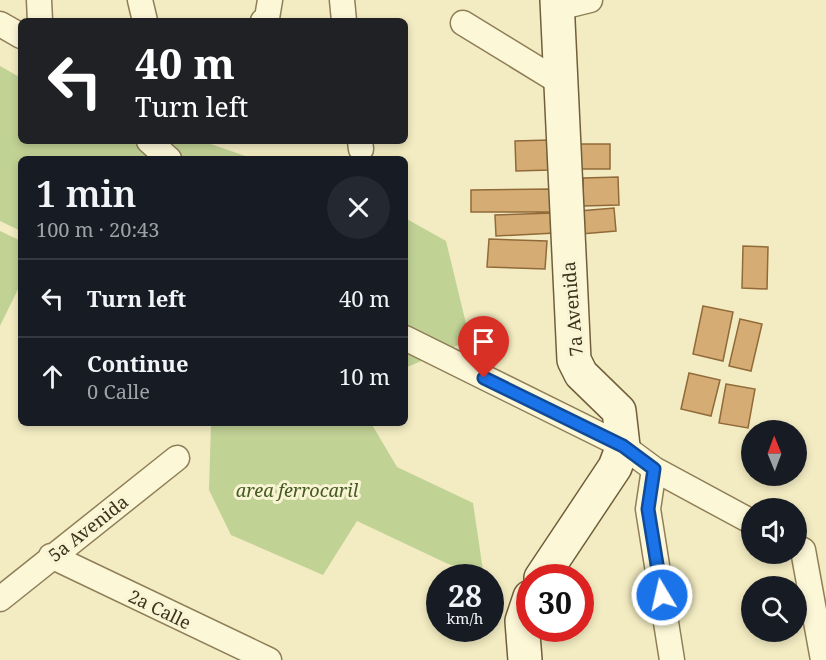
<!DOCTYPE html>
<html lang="en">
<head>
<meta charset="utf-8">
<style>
	:root { --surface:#171b24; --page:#242831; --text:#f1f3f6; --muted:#9ea1a6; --line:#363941 }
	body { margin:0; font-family:"Noto Serif",serif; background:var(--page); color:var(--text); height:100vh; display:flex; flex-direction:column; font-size:22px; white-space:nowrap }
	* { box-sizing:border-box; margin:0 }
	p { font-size:20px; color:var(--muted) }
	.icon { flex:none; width:33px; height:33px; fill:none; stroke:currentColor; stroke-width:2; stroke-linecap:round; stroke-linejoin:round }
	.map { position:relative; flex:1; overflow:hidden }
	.side { position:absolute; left:18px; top:156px; width:390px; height:270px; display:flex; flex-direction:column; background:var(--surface); border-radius:9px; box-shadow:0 3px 9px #0003 }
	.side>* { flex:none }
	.guide { position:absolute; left:18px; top:18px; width:390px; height:126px; border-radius:9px; box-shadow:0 3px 9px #0003; background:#202124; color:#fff; overflow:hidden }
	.needle { width:39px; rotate:359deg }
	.buttons { position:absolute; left:741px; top:420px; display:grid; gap:12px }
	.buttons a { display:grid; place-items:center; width:66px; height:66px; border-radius:50%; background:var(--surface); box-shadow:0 3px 9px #0003; font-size:30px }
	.speed { position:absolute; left:426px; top:564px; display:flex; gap:12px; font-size:30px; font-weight:700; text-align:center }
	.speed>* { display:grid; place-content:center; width:78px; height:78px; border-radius:50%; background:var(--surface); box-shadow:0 3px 9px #0003; line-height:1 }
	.speed small { font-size:15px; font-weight:400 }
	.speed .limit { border:9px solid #d22; background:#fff; color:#111 }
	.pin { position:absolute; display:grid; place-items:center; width:51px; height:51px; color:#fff; margin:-62px -26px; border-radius:50% 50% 50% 0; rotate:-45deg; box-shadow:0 0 6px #0007 }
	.pin .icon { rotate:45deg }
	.me { position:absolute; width:66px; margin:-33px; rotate:351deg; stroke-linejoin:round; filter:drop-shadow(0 0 4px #0008) }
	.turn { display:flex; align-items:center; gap:21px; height:126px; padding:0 18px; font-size:27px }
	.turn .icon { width:78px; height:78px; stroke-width:2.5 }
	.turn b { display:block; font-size:42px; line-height:51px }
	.round { display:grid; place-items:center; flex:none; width:63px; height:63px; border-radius:32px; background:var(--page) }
	.summary { display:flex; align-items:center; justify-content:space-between; height:102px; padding:0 18px }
	h1 { font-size:36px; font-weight:600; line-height:45px }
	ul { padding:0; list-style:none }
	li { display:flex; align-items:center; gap:18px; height:78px; padding:0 18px; border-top:2px solid var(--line) }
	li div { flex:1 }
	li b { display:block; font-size:22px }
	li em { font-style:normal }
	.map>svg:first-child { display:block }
	.green { fill:#c1d295 }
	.building { fill:#d5ac74; stroke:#916a3a; stroke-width:1.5 }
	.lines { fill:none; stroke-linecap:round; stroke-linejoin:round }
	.street-casing { stroke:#8f7e57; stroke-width:27 }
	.secondary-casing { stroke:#715e3a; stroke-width:36 }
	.street { stroke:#fcf7d7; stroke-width:24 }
	.secondary { stroke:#fcf7d7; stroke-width:33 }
	.route-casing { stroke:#114b97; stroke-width:15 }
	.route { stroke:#1a73e8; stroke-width:10 }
	.labels { text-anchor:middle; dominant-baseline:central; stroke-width:6; stroke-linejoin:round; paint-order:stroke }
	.street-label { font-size:18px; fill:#3d321d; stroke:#f9f4d3 }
	.park-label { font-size:18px; font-style:italic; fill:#445c21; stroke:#f9f4d3 }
</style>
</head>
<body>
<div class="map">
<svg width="826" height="660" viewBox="0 0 826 660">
	<rect width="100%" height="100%" fill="#f3ecc2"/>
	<path class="green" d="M 0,66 L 21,78 L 21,141 L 202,141 L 254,159 L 21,159 L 21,231 L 0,221 Z
		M 405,218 L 446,241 L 470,340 L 405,368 Z
		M 0,231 L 21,241 L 21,283 L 0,326 Z
		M 211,423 L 371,423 L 397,467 L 473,503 L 484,577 L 446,563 L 357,521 L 323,575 L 231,535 L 209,490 Z"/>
	<path class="building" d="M 549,140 L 550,170 L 516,171 L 515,141 Z
		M 575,144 L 610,144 L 610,169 L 575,169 Z
		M 618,177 L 619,205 L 583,206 L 583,178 Z
		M 553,189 L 554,212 L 471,212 L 471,190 Z
		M 614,208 L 616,231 L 581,234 L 579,211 Z
		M 554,213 L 555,233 L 496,236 L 495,215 Z
		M 489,239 L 547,241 L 545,269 L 487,267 Z
		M 743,246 L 768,247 L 767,289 L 742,288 Z
		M 703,306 L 733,312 L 723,361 L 693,354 Z
		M 740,319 L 762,324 L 751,371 L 729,366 Z
		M 689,373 L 720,380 L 711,416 L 681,409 Z
		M 726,384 L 755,389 L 748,428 L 719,423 Z"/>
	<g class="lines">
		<g class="street-casing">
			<path id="street" d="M 39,0 L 40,21
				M 140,0 L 145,21
				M 342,0 L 344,21
				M 558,8 L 590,0
				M 263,21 L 267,18 L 270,0
				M 463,23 L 561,83
				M 0,24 L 21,36
				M 149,141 L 169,159
				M 360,141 L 361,149
				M 405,338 L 623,446 L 654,469 L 752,522
				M 654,469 L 648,509 L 672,660
				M 803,550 L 823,660
				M 51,556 L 269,660
				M 0,599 L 177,458"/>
		</g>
		<g class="secondary-casing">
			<path id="secondary" d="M 541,578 L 615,467 L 623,446 L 619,411 L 581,374 L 574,360 L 557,0
				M 525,660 L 522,621 L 530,597"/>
		</g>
		<use href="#street" class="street"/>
		<use href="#secondary" class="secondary"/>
	</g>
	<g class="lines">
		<g class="route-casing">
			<path id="route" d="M 484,378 L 623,446 L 654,469 L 648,509 L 662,595"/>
		</g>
		<use href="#route" class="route"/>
	</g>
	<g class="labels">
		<g class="street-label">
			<text transform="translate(572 309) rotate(-95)">7a Avenida</text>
			<text transform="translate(88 528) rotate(-38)">5a Avenida</text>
			<text transform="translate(160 609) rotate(26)">2a Calle</text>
		</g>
		<g class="park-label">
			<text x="297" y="490">area ferrocaril</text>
		</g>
	</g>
</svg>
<div class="buttons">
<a><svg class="needle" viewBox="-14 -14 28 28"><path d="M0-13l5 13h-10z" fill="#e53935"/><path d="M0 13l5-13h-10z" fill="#9ea1a6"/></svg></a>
<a><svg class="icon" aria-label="sound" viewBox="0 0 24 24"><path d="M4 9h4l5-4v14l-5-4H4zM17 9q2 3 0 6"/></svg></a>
<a><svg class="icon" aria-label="search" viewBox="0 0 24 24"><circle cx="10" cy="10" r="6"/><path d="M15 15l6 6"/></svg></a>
</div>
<div class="speed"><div>28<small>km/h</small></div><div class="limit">30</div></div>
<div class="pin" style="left:484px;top:378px;background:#d93025"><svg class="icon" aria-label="arrive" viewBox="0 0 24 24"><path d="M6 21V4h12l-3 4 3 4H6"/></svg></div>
<svg class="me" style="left:662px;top:595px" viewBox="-20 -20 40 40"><circle r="17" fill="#1a73e8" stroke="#fff" stroke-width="3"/><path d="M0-11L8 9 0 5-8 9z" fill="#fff"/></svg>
<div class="guide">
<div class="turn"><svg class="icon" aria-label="left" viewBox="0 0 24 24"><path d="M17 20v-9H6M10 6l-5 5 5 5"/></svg><div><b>40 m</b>Turn left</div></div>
</div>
<section class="side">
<div class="summary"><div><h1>1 min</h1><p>100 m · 20:43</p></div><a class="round"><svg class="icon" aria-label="close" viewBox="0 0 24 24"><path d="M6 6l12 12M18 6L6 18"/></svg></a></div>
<ul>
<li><svg class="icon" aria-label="left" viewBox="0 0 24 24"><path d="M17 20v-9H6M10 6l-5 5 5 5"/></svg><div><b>Turn left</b></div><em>40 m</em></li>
<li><svg class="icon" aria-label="ahead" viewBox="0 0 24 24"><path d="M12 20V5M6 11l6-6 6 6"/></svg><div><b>Continue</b><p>0 Calle</p></div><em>10 m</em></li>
</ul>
</section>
</div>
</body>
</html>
